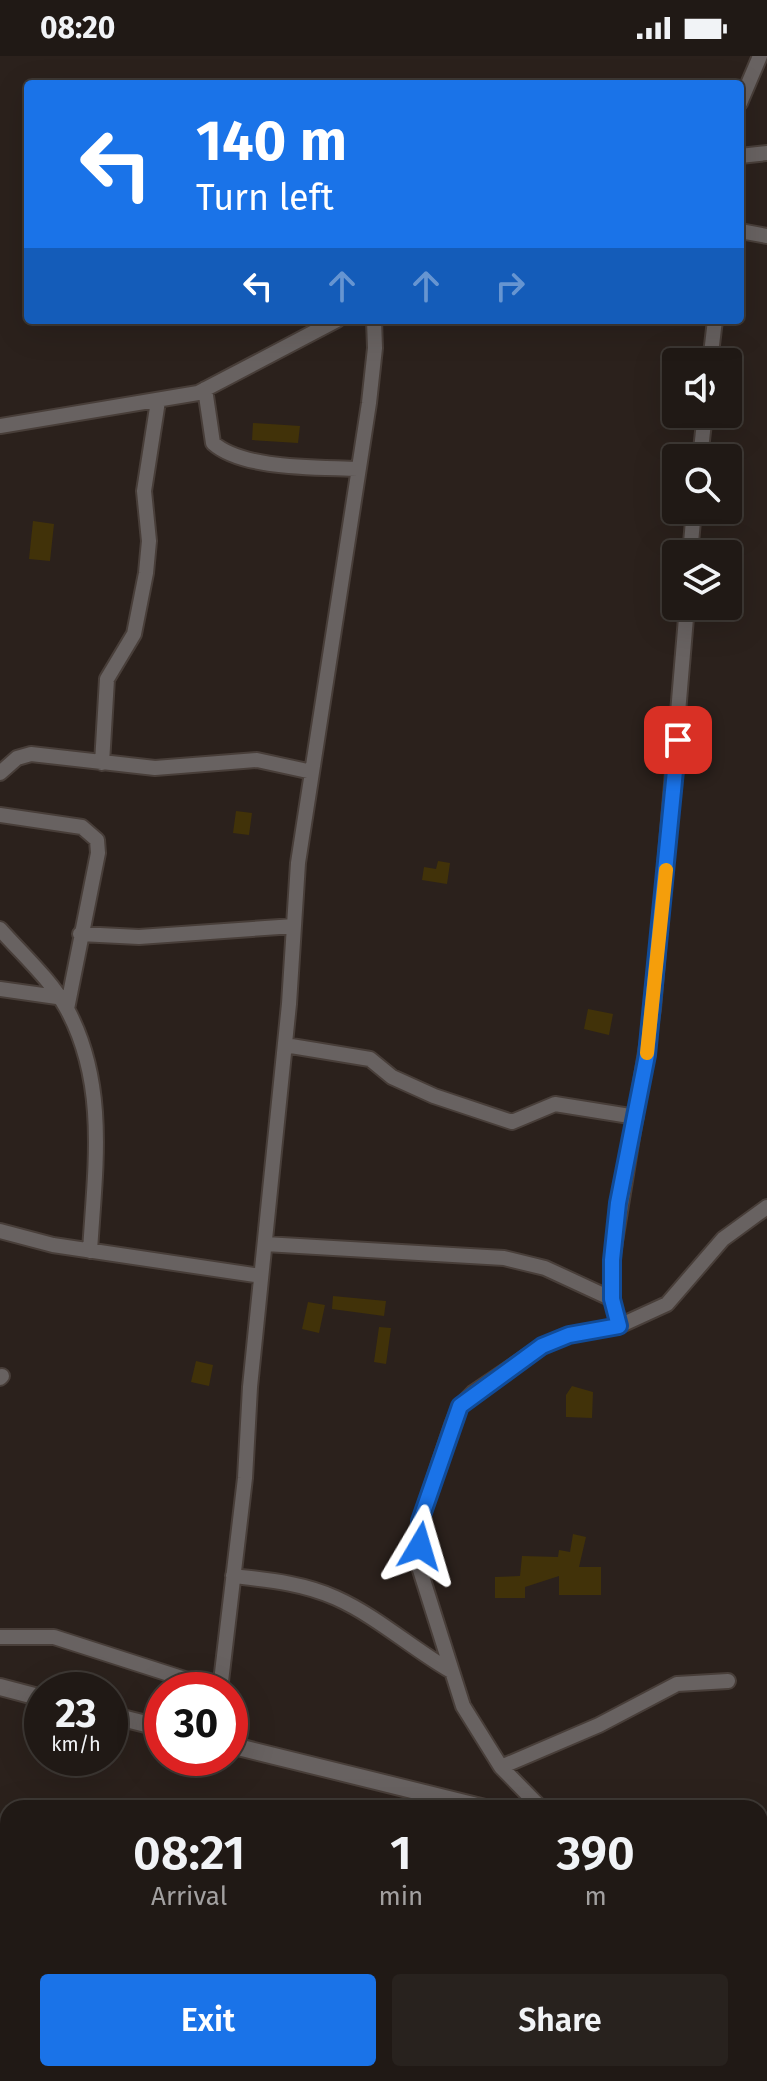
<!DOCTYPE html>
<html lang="en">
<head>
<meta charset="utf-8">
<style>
	:root { --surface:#201915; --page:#28221e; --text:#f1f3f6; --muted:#a2a0a0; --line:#3d3834; --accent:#1a73e8 }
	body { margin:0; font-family:"Fira Sans",sans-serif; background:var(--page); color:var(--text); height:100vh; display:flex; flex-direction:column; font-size:30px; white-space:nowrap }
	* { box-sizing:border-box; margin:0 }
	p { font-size:26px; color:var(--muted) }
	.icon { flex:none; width:44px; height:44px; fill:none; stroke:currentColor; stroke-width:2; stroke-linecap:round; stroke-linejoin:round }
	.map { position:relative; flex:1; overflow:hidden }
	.drawer { position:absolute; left:0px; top:1744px; width:768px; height:282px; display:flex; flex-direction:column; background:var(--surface); border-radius:24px 24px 0 0; box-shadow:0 8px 32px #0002,0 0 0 2px var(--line) }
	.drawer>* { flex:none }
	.hud { position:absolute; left:24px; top:24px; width:720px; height:244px; border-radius:8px; box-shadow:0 8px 32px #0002,0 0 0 2px var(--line); background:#1a73e8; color:#fff; overflow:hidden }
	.tools { position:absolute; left:662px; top:292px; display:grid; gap:16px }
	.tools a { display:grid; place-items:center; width:80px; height:80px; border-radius:8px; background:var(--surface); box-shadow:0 8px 32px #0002,0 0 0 2px var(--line); font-size:40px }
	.speed { position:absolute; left:24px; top:1616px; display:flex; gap:16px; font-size:40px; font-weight:700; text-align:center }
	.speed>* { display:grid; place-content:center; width:104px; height:104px; border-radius:50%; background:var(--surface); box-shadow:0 8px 32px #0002,0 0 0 2px var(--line); line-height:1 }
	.speed small { font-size:20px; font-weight:400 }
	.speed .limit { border:12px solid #d22; background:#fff; color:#111 }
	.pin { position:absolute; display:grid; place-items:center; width:68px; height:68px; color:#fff; margin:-34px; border-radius:16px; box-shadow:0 4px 12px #0006 }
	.me { position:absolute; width:88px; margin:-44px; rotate:7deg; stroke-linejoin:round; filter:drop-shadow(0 0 6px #0008) }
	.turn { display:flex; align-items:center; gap:28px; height:168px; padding:0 40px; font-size:36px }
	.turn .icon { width:104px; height:104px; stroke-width:2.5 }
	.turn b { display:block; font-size:56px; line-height:68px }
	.lanes { display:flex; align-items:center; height:76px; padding:0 40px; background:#0003; justify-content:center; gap:40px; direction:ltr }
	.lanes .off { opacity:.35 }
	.eta { display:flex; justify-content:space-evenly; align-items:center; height:136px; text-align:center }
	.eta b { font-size:48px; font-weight:600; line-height:56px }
	.action { display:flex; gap:16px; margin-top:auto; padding:16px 40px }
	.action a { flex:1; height:92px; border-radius:8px; background:var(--accent); color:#fff; font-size:32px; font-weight:600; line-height:92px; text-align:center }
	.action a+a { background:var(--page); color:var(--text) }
	.status { display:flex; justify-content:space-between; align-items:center; height:56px; padding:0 40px; background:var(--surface); direction:ltr }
	.status svg { height:22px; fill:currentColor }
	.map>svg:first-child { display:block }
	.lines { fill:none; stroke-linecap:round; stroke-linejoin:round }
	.stream { stroke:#230014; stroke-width:5 }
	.building { fill:#413209 }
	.minor-casing { stroke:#483e39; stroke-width:18 }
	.tertiary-casing { stroke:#483e39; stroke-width:20 }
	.minor { stroke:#686261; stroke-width:14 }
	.tertiary { stroke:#686261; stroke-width:16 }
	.route-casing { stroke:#114b97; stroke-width:20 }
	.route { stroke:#1a73e8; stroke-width:14 }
	.slow { stroke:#f59e0b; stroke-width:14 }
</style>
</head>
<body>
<div class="status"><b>08:20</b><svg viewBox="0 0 49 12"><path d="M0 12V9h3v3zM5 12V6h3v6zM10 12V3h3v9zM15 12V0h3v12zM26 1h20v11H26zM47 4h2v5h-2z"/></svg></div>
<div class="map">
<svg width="767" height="2025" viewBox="0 0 767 2025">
	<rect width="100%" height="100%" fill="#2b211c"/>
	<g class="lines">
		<path class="stream" d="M 760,1958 L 767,1952
			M 707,2025 L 708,2018"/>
	</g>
	<path class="building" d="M 253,367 L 300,370 L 298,387 L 252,384 Z
		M 33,465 L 54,468 L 50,505 L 29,503 Z
		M 236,755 L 252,757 L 249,779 L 233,777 Z
		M 438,805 L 450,807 L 447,828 L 422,824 L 424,811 L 436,813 Z
		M 588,953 L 613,958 L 609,979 L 584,973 Z
		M 333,1240 L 386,1245 L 384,1260 L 332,1253 Z
		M 308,1246 L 325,1249 L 319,1277 L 302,1273 Z
		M 379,1271 L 391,1272 L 386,1308 L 374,1306 Z
		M 196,1305 L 213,1309 L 209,1330 L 191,1326 Z
		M 572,1330 L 593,1336 L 592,1362 L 566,1361 L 566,1339 Z
		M 573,1478 L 586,1481 L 579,1511 L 601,1511 L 601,1539 L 559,1539 L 559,1520 L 525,1531 L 525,1542 L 495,1542 L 495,1521 L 520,1520 L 522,1500 L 558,1501 L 559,1494 L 570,1496 Z"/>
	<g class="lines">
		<g class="minor-casing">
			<path id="minor" d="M 740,47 L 760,0
				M 740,100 L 767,97
				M 740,175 L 767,180
				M 710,306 L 715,264
				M 205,333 L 213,387 C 243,414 319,411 358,413
				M 0,370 L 198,337 L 337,264
				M 700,402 L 705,358
				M 690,498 L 694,454
				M 102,707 L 107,623 L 134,578 L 146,517 L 149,485 L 144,435 L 158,345
				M 0,717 L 17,702 L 31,698 L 155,712 L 257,704 L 312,716
				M 0,759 L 82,771 L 97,784 L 98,797 L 67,953
				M 0,873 C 22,898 51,924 67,953 C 108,1029 95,1112 90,1195
				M 80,878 L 139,881 L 294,870
				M 0,933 L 57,941
				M 285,989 L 370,1003 L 392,1021 L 434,1040 L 512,1066 L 555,1048 L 636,1061
				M 0,1175 L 53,1189 L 261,1220
				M 265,1188 L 504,1202 L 545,1212 L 612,1243
				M 619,1270 L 612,1243 L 612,1204 L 653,953 L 687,550
				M 0,1322 L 2,1320
				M 233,1520 C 268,1524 303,1527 336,1542 C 378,1561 411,1592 451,1615
				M 0,1581 L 54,1581 L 219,1634
				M 220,1634 L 245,1422 L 250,1331 L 289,948 L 298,807 L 369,347 L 375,292 L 374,264
				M 501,1711 L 599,1669 L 677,1628 L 728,1625
				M 541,1752 L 501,1711 L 463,1650 L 420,1514 L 420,1465 L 452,1369 L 460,1350 L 473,1337 L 542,1290 L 569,1279 L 619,1270 L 667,1248 L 723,1183 L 767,1151"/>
		</g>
		<g class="tertiary-casing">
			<path id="tertiary" d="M 0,1631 L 42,1642
				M 110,1659 L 162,1672
				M 230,1689 L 485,1752
				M 760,1838 L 767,1840"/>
		</g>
		<use href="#minor" class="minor"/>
		<use href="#tertiary" class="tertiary"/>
	</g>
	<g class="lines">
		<g class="route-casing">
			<path id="route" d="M 420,1490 L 420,1465 L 460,1350 L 542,1290 L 569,1279 L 619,1270 L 612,1243 L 612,1204 L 618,1147 L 647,999 L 678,684"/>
		</g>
		<use href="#route" class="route"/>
		<path class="slow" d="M 647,997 L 666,814"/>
	</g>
</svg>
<div class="tools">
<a><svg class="icon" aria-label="sound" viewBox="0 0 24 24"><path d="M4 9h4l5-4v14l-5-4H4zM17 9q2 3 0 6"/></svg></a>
<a><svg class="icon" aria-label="search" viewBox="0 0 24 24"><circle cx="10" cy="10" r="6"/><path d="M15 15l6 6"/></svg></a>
<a><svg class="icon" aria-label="layers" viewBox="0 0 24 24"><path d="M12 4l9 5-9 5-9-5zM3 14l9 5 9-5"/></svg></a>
</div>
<div class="speed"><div>23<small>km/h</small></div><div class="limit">30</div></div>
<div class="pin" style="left:678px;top:684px;background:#d93025"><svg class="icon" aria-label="arrive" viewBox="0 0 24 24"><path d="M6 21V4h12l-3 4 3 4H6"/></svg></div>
<svg class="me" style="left:420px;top:1490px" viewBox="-20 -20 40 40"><path d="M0-17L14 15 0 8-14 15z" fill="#1a73e8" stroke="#fff" stroke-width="4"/></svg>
<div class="hud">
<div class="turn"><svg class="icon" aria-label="left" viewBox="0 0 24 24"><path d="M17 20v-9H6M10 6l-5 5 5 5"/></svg><div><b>140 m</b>Turn left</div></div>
<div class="lanes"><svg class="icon" aria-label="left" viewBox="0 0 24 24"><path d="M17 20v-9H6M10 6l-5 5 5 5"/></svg><svg class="icon off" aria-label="ahead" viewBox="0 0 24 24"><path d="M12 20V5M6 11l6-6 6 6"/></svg><svg class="icon off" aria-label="ahead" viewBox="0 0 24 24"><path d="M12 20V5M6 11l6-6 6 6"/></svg><svg class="icon off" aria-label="right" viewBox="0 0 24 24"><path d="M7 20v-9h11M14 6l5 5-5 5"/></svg></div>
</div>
<section class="drawer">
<div class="eta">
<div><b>08:21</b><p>Arrival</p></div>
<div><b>1</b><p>min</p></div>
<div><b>390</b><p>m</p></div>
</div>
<div class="action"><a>Exit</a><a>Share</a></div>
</section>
</div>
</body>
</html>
